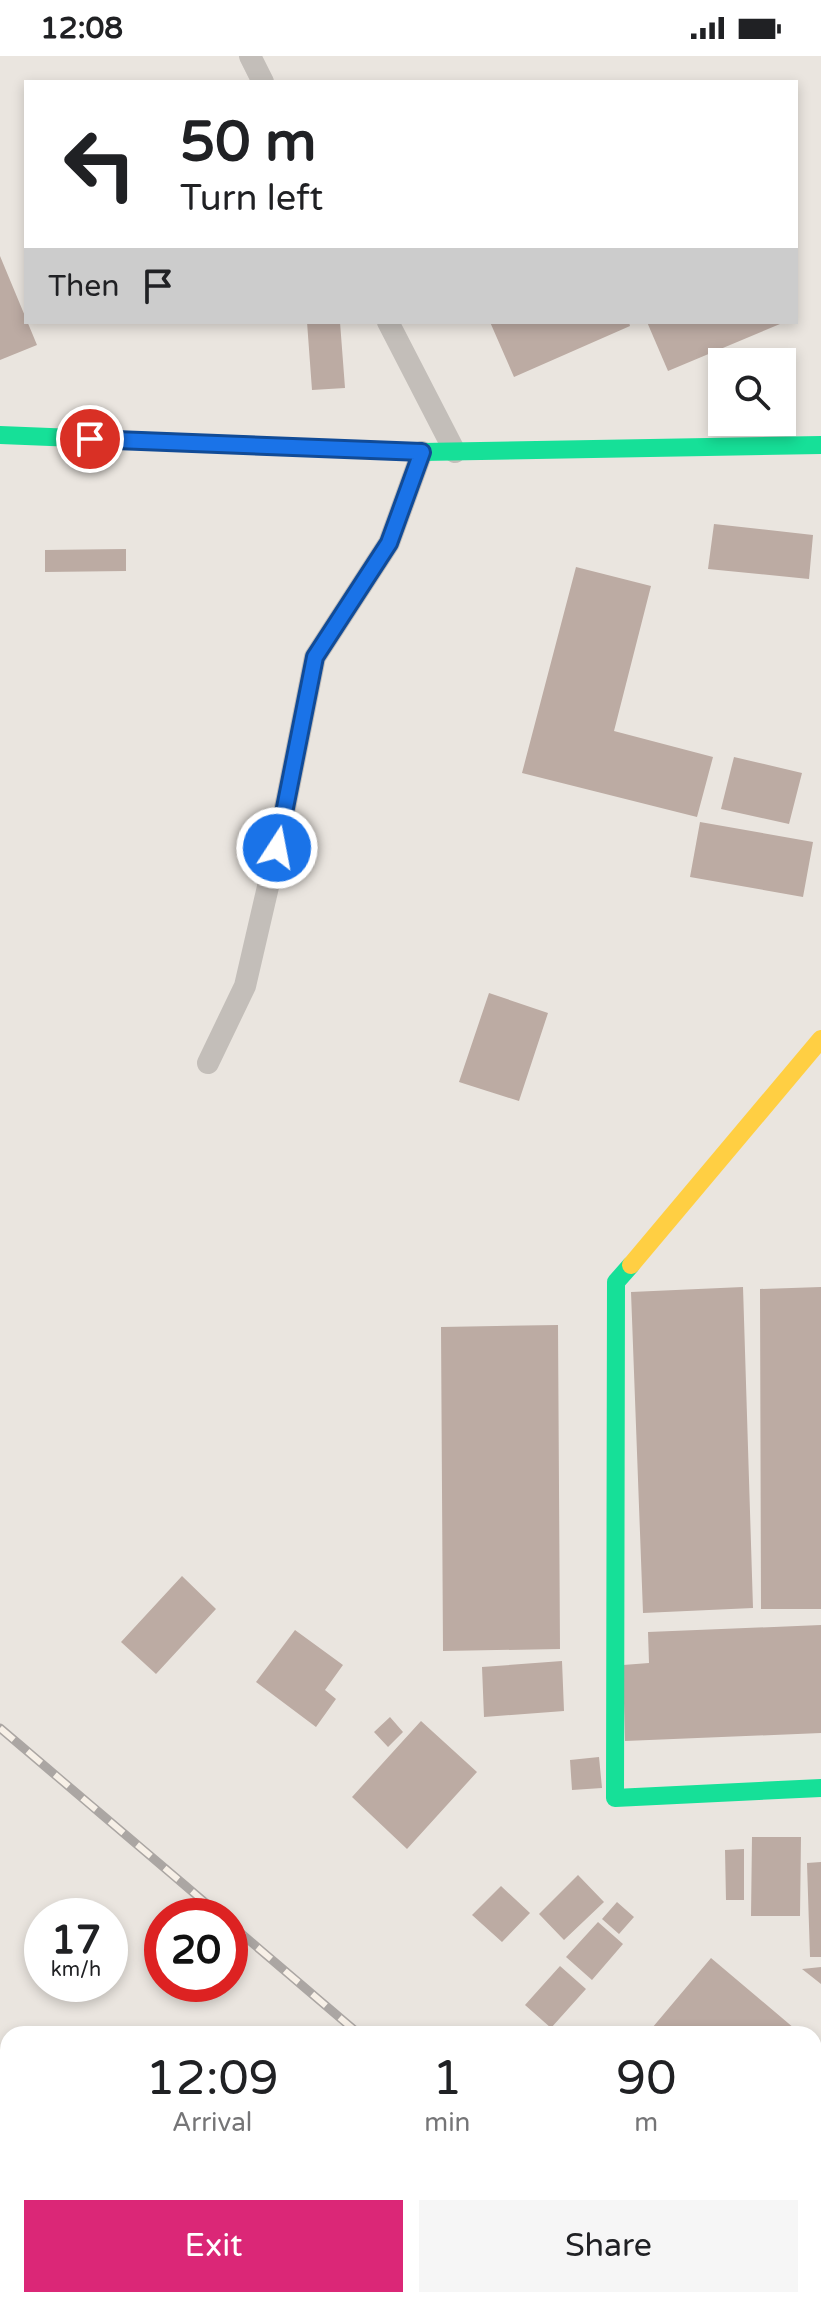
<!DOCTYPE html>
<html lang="en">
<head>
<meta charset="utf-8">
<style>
	:root { --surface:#fff; --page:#f6f6f6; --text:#202124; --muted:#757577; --accent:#db2777 }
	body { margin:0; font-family:"Varela Round",sans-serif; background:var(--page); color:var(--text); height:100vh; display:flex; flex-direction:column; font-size:30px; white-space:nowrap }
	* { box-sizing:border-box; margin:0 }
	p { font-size:26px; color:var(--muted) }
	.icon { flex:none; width:44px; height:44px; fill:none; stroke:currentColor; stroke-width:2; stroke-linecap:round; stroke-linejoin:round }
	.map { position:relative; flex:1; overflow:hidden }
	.sheet { position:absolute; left:0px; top:1970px; width:822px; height:282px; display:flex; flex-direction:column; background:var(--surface); border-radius:24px 24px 0 0; box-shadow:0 4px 12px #0003 }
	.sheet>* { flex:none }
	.banner { position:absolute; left:24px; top:24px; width:774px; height:244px; border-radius:0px; box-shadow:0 4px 12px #0003; background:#fff; color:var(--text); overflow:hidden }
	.tools { position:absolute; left:708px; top:292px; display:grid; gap:16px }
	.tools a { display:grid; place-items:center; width:88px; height:88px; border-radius:0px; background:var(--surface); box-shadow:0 4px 12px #0003; font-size:40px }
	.speed { position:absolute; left:24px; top:1842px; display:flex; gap:16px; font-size:40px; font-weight:700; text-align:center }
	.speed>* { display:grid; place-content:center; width:104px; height:104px; border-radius:50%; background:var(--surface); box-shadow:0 4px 12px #0003; line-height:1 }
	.speed small { font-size:20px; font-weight:400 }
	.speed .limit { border:12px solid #d22; background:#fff; color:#111 }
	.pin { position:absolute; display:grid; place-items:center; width:68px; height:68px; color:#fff; margin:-34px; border:4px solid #fff; border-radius:50%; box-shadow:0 2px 8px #0007 }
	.me { position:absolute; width:88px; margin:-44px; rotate:11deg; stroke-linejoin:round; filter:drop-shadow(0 0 6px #0008) }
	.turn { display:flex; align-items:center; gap:28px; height:168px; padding:0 24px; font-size:36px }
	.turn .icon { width:104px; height:104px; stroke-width:2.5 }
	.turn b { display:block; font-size:56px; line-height:68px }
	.then { display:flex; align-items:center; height:76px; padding:0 24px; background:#0003; gap:16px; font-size:30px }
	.eta { display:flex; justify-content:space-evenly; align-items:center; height:136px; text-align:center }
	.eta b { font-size:48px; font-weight:600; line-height:56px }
	.cta { display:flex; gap:16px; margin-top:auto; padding:16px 24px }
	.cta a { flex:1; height:92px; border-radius:0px; background:var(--accent); color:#fff; font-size:32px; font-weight:600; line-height:92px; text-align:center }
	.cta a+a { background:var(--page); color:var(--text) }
	.status { display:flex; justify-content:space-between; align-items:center; height:56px; padding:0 40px; background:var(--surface); direction:ltr }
	.status svg { height:22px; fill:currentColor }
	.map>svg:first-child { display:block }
	.building { fill:#bcaba3 }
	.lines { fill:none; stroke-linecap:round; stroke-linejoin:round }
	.lane { stroke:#c3beb9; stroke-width:22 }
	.street { stroke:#c3beb9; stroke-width:44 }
	.fast { stroke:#16e098; stroke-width:18 }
	.slow { stroke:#ffcf43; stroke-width:18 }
	.rail-casing { stroke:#aba6a3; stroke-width:9 }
	.rail { stroke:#f7f0e7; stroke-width:6; stroke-dasharray:18; stroke-linecap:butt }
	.route-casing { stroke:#114b97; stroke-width:20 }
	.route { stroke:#1a73e8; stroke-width:14 }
</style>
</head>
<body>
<div class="status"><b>12:08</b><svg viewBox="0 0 49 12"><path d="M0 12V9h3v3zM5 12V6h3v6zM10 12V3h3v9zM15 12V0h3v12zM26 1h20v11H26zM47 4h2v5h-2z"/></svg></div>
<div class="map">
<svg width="821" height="2251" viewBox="0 0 821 2251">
	<rect width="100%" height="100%" fill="#eae5df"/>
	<path class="building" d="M 0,200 L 37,289 L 0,304 Z
		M 307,266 L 340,266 L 345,332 L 312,334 Z
		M 490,266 L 629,266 L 630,270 L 514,321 Z
		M 647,266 L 779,266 L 780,268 L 668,315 Z
		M 714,468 L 813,479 L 809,523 L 708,513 Z
		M 126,493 L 126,515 L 45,516 L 45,494 Z
		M 576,511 L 651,530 L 614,675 L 713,701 L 697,761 L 522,717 Z
		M 734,701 L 802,717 L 789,768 L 721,753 Z
		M 700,766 L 813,786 L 803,841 L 690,821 Z
		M 489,937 L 548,957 L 519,1045 L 459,1026 Z
		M 743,1231 L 753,1552 L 643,1557 L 631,1236 Z
		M 821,1231 L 821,1553 L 761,1553 L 760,1233 Z
		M 558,1269 L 560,1593 L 443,1595 L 441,1271 Z
		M 182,1520 L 216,1553 L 156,1618 L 121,1586 Z
		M 821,1569 L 821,1677 L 625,1685 L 623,1609 L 649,1607 L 648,1576 Z
		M 295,1574 L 343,1609 L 325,1634 L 336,1643 L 316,1671 L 256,1626 Z
		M 562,1605 L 564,1655 L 484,1661 L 482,1611 Z
		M 390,1661 L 403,1676 L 388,1691 L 374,1676 Z
		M 421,1665 L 477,1716 L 407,1793 L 352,1741 Z
		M 599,1701 L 602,1732 L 572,1734 L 570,1704 Z
		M 752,1781 L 801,1781 L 800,1860 L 751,1860 Z
		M 744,1793 L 744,1844 L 726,1844 L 725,1794 Z
		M 821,1806 L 821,1901 L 810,1901 L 807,1807 Z
		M 578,1819 L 604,1846 L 564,1884 L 539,1858 Z
		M 501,1830 L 530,1857 L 502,1886 L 472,1859 Z
		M 617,1846 L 634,1861 L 619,1878 L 602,1863 Z
		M 598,1866 L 623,1888 L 592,1924 L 566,1901 Z
		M 711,1902 L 801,1978 L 647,1978 Z
		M 560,1910 L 586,1933 L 551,1972 L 525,1949 Z
		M 821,1911 L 821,1928 L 802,1913 Z
		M 814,1989 L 821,1995 L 821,2103 L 814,2111 Z
		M 821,2109 L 821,2179 L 814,2173 L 814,2117 Z"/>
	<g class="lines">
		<path class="lane" d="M 250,0 L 263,26
			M 388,266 L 455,396
			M 208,1007 L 245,930 L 277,792 L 315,601 L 389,487 L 422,396"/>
		<path class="street" d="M 0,2127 L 8,2134
			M 131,2244 L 139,2251"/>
		<path class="fast" d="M 0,379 L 422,396 L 821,389
			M 631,1209 L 616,1226 L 615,1742 L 821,1732"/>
		<path class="slow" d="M 631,1209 L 821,983"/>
		<g class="rail-casing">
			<path id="rail" d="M 0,1672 L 221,1860
				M 230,1868 L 359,1978
				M 672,2244 L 680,2251"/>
		</g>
		<use href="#rail" class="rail"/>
	</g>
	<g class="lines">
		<g class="route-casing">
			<path id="route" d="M 90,383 L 422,396 L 389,487 L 315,601 L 277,792"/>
		</g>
		<use href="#route" class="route"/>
	</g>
</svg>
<div class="tools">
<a><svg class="icon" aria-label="search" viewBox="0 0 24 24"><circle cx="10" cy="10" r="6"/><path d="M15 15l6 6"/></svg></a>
</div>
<div class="speed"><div>17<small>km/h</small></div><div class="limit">20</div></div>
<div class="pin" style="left:90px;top:383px;background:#d93025"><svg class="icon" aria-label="arrive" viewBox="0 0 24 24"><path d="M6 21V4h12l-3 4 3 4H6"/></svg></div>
<svg class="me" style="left:277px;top:792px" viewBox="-20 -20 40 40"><circle r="17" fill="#1a73e8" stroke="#fff" stroke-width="3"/><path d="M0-11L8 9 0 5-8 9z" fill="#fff"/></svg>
<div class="banner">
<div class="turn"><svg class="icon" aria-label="left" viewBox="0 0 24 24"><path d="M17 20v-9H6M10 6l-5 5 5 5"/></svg><div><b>50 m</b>Turn left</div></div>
<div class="then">Then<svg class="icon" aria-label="arrive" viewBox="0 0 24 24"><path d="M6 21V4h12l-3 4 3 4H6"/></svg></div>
</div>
<section class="sheet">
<div class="eta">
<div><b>12:09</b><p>Arrival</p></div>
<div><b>1</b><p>min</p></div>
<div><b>90</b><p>m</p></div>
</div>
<div class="cta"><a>Exit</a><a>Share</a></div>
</section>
</div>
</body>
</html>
